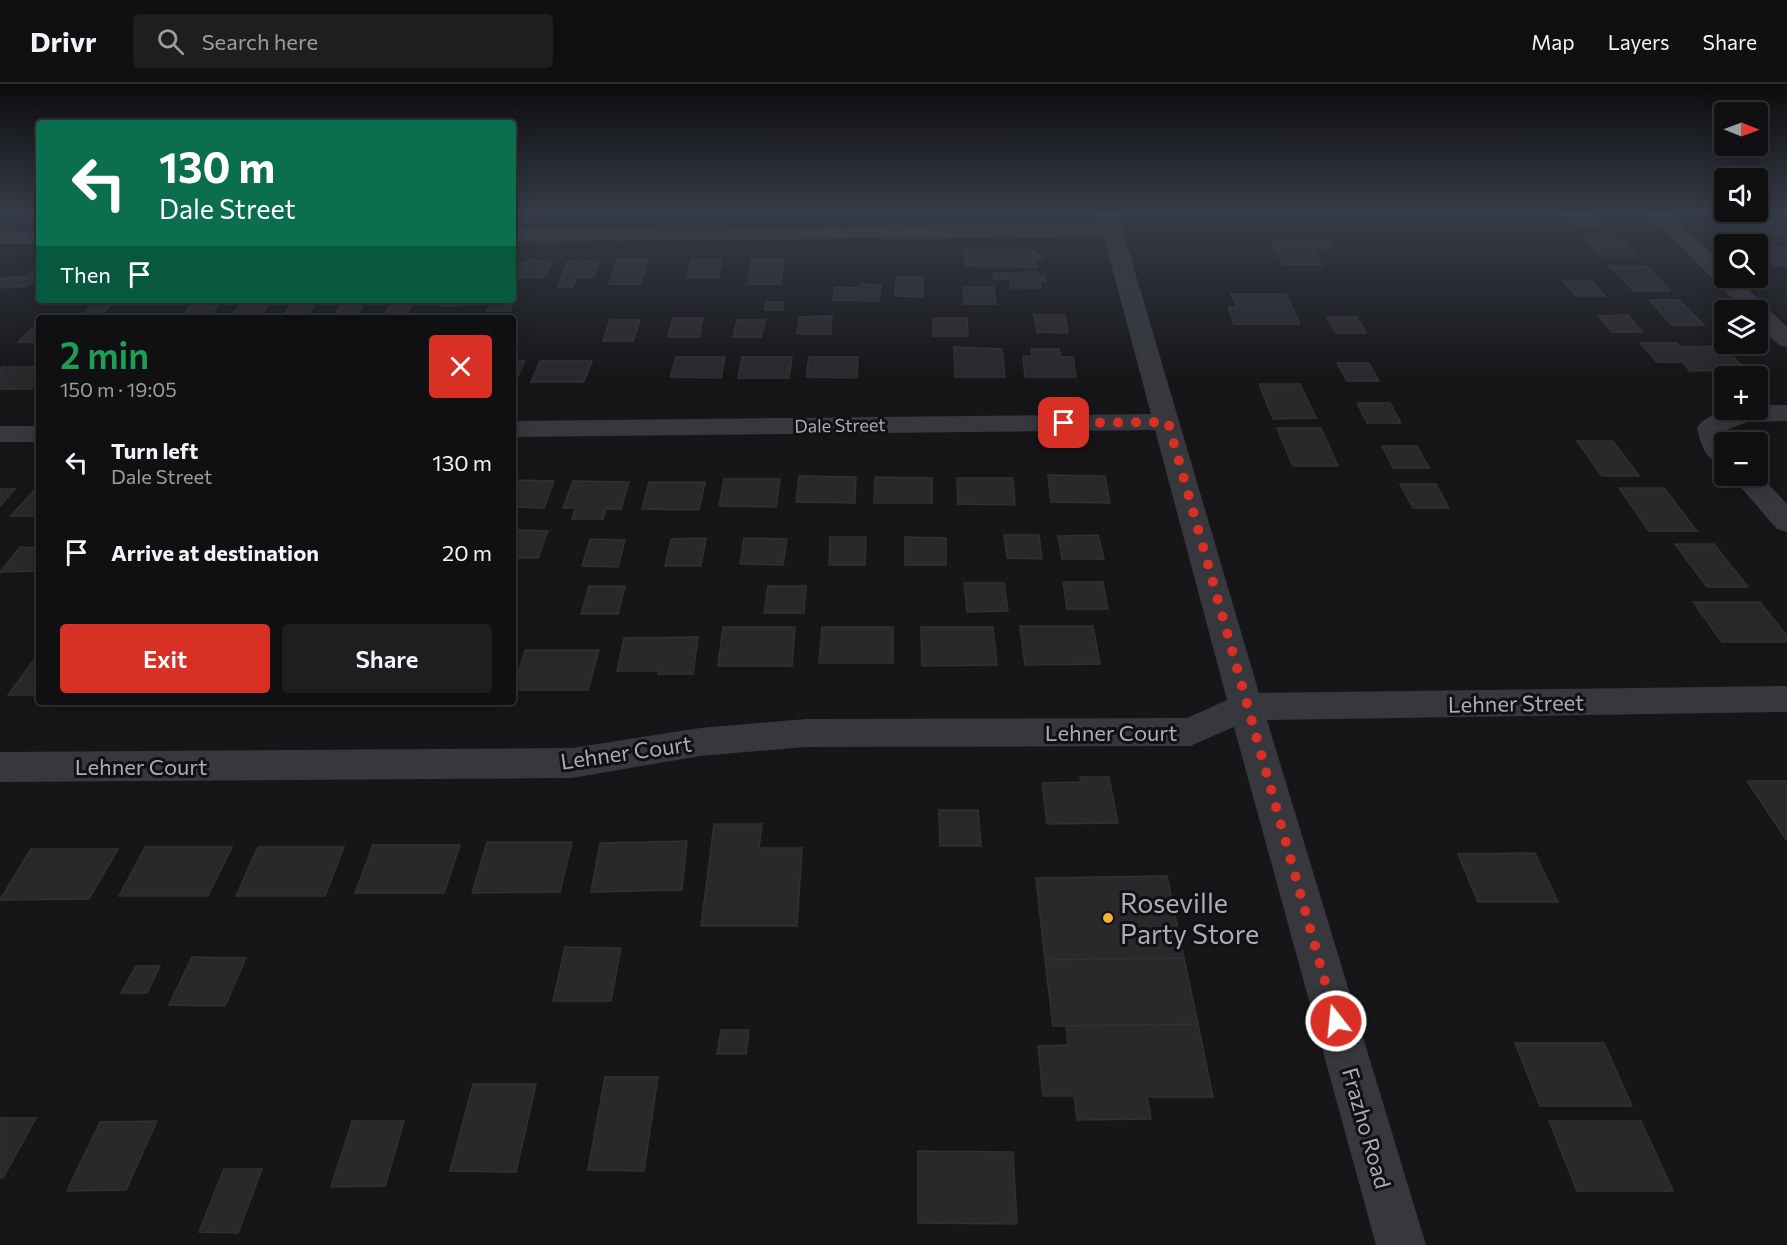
<!DOCTYPE html>
<html lang="en">
<head>
<meta charset="utf-8">
<style>
	:root { --surface:#101012; --page:#1e1e20; --text:#f1f3f6; --muted:#9c9d9f; --line:#303032; --accent:#d93025 }
	body { margin:0; font-family:Commissioner,sans-serif; background:var(--page); color:var(--text); height:100vh; display:flex; flex-direction:column; font-size:22px; white-space:nowrap }
	* { box-sizing:border-box; margin:0 }
	p { font-size:20px; color:var(--muted) }
	.icon { flex:none; width:33px; height:33px; fill:none; stroke:currentColor; stroke-width:2; stroke-linecap:round; stroke-linejoin:round }
	.map { position:relative; flex:1; overflow:hidden }
	.details { position:absolute; left:36px; top:231px; width:480px; height:390px; display:flex; flex-direction:column; background:var(--surface); border-radius:6px; box-shadow:0 3px 15px #0003,0 0 0 2px var(--line) }
	.details>* { flex:none }
	.guide { position:absolute; left:36px; top:36px; width:480px; height:183px; border-radius:6px; box-shadow:0 3px 15px #0003,0 0 0 2px var(--line); background:#0b6e4f; color:#fff; overflow:hidden }
	.needle { width:39px; rotate:91deg }
	.controls { position:absolute; left:1714px; top:18px; display:grid; gap:12px }
	.controls a { display:grid; place-items:center; width:54px; height:54px; border-radius:6px; background:var(--surface); box-shadow:0 3px 15px #0003,0 0 0 2px var(--line); font-size:30px }
	.pin { position:absolute; display:grid; place-items:center; width:51px; height:51px; color:#fff; margin:-26px; border-radius:12px; box-shadow:0 3px 9px #0006 }
	.me { position:absolute; width:66px; margin:-33px; rotate:344deg; stroke-linejoin:round; filter:drop-shadow(0 0 4px #0008) }
	.turn { display:flex; align-items:center; gap:21px; height:126px; padding:0 24px; font-size:27px }
	.turn .icon { width:78px; height:78px; stroke-width:2.5 }
	.turn b { display:block; font-size:42px; line-height:51px }
	.then { display:flex; align-items:center; height:57px; padding:0 24px; background:#0003; gap:12px; font-size:22px }
	.round { display:grid; place-items:center; flex:none; width:63px; height:63px; border-radius:6px; background:var(--page) }
	.summary { display:flex; align-items:center; justify-content:space-between; height:102px; padding:0 24px }
	h1 { font-size:36px; font-weight:600; line-height:45px; color:#1e9e55 }
	.primary-button { display:flex; gap:12px; margin-top:auto; padding:12px 24px }
	.primary-button a { flex:1; height:69px; border-radius:6px; background:var(--accent); color:#fff; font-size:24px; font-weight:600; line-height:69px; text-align:center }
	.primary-button a+a { background:var(--page); color:var(--text) }
	ul { padding:0; list-style:none }
	li { display:flex; align-items:center; gap:18px; height:90px; padding:0 24px }
	li div { flex:1 }
	li b { display:block; font-size:22px }
	li em { font-style:normal }
	header { display:flex; align-items:center; gap:36px; box-sizing:border-box; height:84px; padding:0 30px; background:var(--surface); border-bottom:2px solid var(--line) }
	header strong { font-size:28px }
	nav { display:flex; gap:33px; margin-inline-start:auto; font-size:21px }
	.search { width:420px; height:54px; background:var(--page); display:flex; align-items:center; gap:15px; box-sizing:border-box; padding:0 21px; border-radius:6px; color:var(--muted); font-size:22px }
	.map>svg:first-child { display:block }
	.building { fill:#29292c; stroke:#303034; stroke-width:1.5 }
	.lines { fill:none; stroke-linecap:round; stroke-linejoin:round }
	.minor { fill:#37383d; fill-rule:evenodd }
	.route { stroke:#d93025; stroke-width:10; stroke-dasharray:0 18 }
	.poi-dot { fill:#f2b134; stroke:#111113; stroke-width:2 }
	.labels { text-anchor:middle; dominant-baseline:central; stroke-width:6; stroke-linejoin:round; paint-order:stroke }
	.far-street-label { font-size:18px; fill:#a8adb8; stroke:#111113 }
	.street-label { font-size:22px; fill:#a8adb8; stroke:#111113 }
	.near-poi-label { font-size:27px; fill:#a8adb8; stroke:#111113; text-anchor:start }
</style>
</head>
<body>
<header>
<strong>Drivr</strong>
<div class="search"><svg class="icon" aria-label="search" viewBox="0 0 24 24"><circle cx="10" cy="10" r="6"/><path d="M15 15l6 6"/></svg>Search here</div>
<nav><a>Map</a><a>Layers</a><a>Share</a></nav>
</header>
<div class="map">
<svg width="1787" height="1161" viewBox="0 0 1787 1161">
	<rect width="100%" height="100%" fill="#161618"/>
	<path class="building" d="M 1564,130 L 1592,130 L 1602,141 L 1575,141 Z
		M 1767,134 L 1787,151 L 1740,151 L 1721,135 Z
		M 1580,150 L 1616,150 L 1637,172 L 1600,172 Z
		M 1271,156 L 1327,156 L 1331,164 L 1312,164 L 1322,181 L 1283,181 Z
		M 1758,163 L 1787,163 L 1787,181 L 1772,182 L 1758,169 Z
		M 964,166 L 1034,166 L 1035,171 L 1040,171 L 1041,176 L 1036,176 L 1037,183 L 966,182 Z
		M 528,175 L 552,178 L 546,193 L 513,194 L 519,179 L 527,179 Z
		M 617,175 L 648,175 L 640,200 L 609,200 Z
		M 752,175 L 784,175 L 781,200 L 748,200 Z
		M 576,176 L 599,178 L 594,193 L 577,194 L 573,203 L 558,203 L 567,178 Z
		M 691,176 L 722,176 L 718,194 L 687,194 Z
		M 39,182 L 39,196 L 32,197 L 27,202 L 0,204 L 0,194 L 26,193 Z
		M 1610,182 L 1646,182 L 1671,207 L 1634,207 Z
		M 1038,188 L 1039,192 L 1044,192 L 1046,197 L 1040,197 L 1041,204 L 1011,204 L 1010,195 L 994,195 L 993,189 Z
		M 896,193 L 923,193 L 923,213 L 895,212 Z
		M 1563,197 L 1592,197 L 1605,212 L 1576,212 Z
		M 861,200 L 881,201 L 879,217 L 833,216 L 835,203 L 860,204 Z
		M 963,203 L 994,203 L 996,220 L 964,220 Z
		M 1231,210 L 1286,210 L 1300,240 L 1234,240 L 1228,223 L 1237,223 Z
		M 513,213 L 516,213 L 510,227 L 487,227 L 492,216 L 513,216 Z
		M 96,216 L 115,216 L 104,228 L 85,228 Z
		M 195,216 L 222,216 L 211,230 L 184,230 Z
		M 244,216 L 272,216 L 262,230 L 233,230 Z
		M 294,216 L 318,216 L 309,229 L 285,229 Z
		M 344,216 L 366,216 L 358,229 L 336,229 Z
		M 394,216 L 415,216 L 408,229 L 386,228 Z
		M 444,216 L 464,216 L 461,222 L 441,222 Z
		M 1649,216 L 1679,216 L 1704,241 L 1672,241 Z
		M 766,218 L 784,218 L 783,226 L 765,226 Z
		M 1034,231 L 1065,231 L 1068,249 L 1037,248 Z
		M 1628,231 L 1642,248 L 1612,248 L 1598,232 Z
		M 832,232 L 831,250 L 797,250 L 799,233 Z
		M 1327,233 L 1357,233 L 1366,249 L 1336,249 Z
		M 673,234 L 703,234 L 699,253 L 668,253 Z
		M 933,234 L 967,234 L 968,252 L 933,252 Z
		M 610,236 L 640,236 L 633,257 L 603,257 Z
		M 737,236 L 765,236 L 761,253 L 733,253 Z
		M 37,240 L 39,240 L 39,258 L 18,258 Z
		M 1640,259 L 1677,259 L 1681,263 L 1723,262 L 1746,286 L 1690,287 L 1682,278 L 1657,278 Z
		M 954,263 L 1002,265 L 1005,293 L 955,293 Z
		M 1031,265 L 1059,265 L 1061,273 L 1073,273 L 1076,293 L 1025,293 L 1023,272 L 1032,272 Z
		M 676,273 L 725,273 L 721,294 L 670,293 Z
		M 742,273 L 792,273 L 789,294 L 738,294 Z
		M 809,273 L 858,273 L 857,294 L 806,293 Z
		M 513,277 L 525,277 L 515,298 L 513,298 Z
		M 540,277 L 592,277 L 584,298 L 531,298 Z
		M 1337,279 L 1369,279 L 1379,297 L 1347,297 Z
		M 2,283 L 39,283 L 39,296 L 31,305 L 0,305 L 0,285 Z
		M 1259,300 L 1300,300 L 1316,334 L 1273,335 Z
		M 1357,319 L 1390,319 L 1401,339 L 1367,339 Z
		M 1277,344 L 1321,344 L 1338,382 L 1293,382 Z
		M 1577,357 L 1613,357 L 1639,392 L 1602,392 Z
		M 1382,362 L 1417,362 L 1429,384 L 1393,384 Z
		M 1048,391 L 1105,392 L 1110,419 L 1051,418 Z
		M 799,392 L 856,393 L 855,419 L 796,418 Z
		M 875,393 L 932,394 L 932,419 L 874,419 Z
		M 957,394 L 1013,394 L 1015,421 L 958,420 Z
		M 724,395 L 780,395 L 776,423 L 719,422 Z
		M 513,396 L 554,397 L 544,424 L 513,423 Z
		M 573,397 L 629,398 L 621,425 L 606,425 L 603,435 L 572,435 L 576,424 L 563,424 Z
		M 649,398 L 705,398 L 699,426 L 642,425 Z
		M 1400,400 L 1436,400 L 1449,424 L 1413,424 Z
		M 1619,404 L 1664,404 L 1697,447 L 1649,447 Z
		M 0,405 L 15,405 L 0,422 Z
		M 35,405 L 39,405 L 39,432 L 11,432 Z
		M 515,446 L 548,447 L 538,474 L 513,474 Z
		M 1004,451 L 1039,451 L 1042,475 L 1007,474 Z
		M 1098,451 L 1104,475 L 1062,475 L 1058,452 Z
		M 830,453 L 866,453 L 865,481 L 829,481 Z
		M 905,453 L 946,454 L 946,481 L 905,481 Z
		M 706,454 L 701,482 L 665,482 L 671,455 Z
		M 744,454 L 787,455 L 783,481 L 740,480 Z
		M 590,455 L 625,456 L 618,483 L 582,482 Z
		M 1675,460 L 1714,460 L 1748,503 L 1707,503 Z
		M 20,463 L 39,464 L 39,487 L 0,488 Z
		M 1063,498 L 1103,498 L 1108,525 L 1067,525 Z
		M 964,499 L 1004,499 L 1008,527 L 967,528 Z
		M 589,502 L 625,502 L 618,530 L 581,530 Z
		M 768,502 L 806,502 L 804,529 L 764,529 Z
		M 1693,518 L 1760,518 L 1787,552 L 1787,558 L 1722,558 Z
		M 1020,542 L 1093,542 L 1100,580 L 1025,581 Z
		M 723,543 L 795,543 L 792,582 L 718,582 Z
		M 822,543 L 893,543 L 893,579 L 819,579 Z
		M 921,543 L 993,543 L 997,581 L 922,582 Z
		M 698,553 L 693,590 L 658,590 L 659,587 L 617,587 L 624,554 Z
		M 525,566 L 599,566 L 588,606 L 513,606 Z
		M 36,573 L 39,573 L 39,611 L 8,611 Z
		M 1080,693 L 1109,693 L 1118,739 L 1047,740 L 1042,699 L 1081,698 Z
		M 1747,697 L 1787,697 L 1787,757 Z
		M 939,726 L 978,726 L 981,762 L 940,762 Z
		M 714,740 L 762,740 L 759,764 L 802,764 L 797,842 L 701,842 Z
		M 687,757 L 682,806 L 591,808 L 600,759 Z
		M 487,758 L 572,758 L 560,808 L 472,809 Z
		M 373,761 L 460,761 L 444,809 L 355,809 Z
		M 145,763 L 232,763 L 208,812 L 119,812 Z
		M 258,763 L 344,763 L 325,812 L 236,812 Z
		M 31,765 L 118,765 L 89,815 L 0,816 Z
		M 1535,769 L 1558,818 L 1478,818 L 1458,770 Z
		M 1167,792 L 1184,874 L 1045,876 L 1036,794 Z
		M 565,863 L 621,864 L 611,917 L 553,917 Z
		M 192,873 L 246,874 L 225,922 L 169,921 Z
		M 1184,874 L 1198,940 L 1053,942 L 1045,876 Z
		M 136,882 L 160,882 L 147,909 L 121,909 Z
		M 1198,940 L 1213,1013 L 1147,1013 L 1151,1035 L 1077,1036 L 1074,1012 L 1043,1012 L 1038,962 L 1068,961 L 1066,942 Z
		M 721,946 L 749,946 L 746,970 L 717,970 Z
		M 1515,959 L 1604,959 L 1632,1022 L 1540,1022 Z
		M 605,993 L 658,993 L 644,1087 L 588,1086 Z
		M 473,1000 L 536,1000 L 516,1088 L 450,1087 Z
		M 0,1034 L 36,1034 L 3,1094 L 0,1094 Z
		M 157,1037 L 126,1106 L 67,1107 L 100,1038 Z
		M 352,1037 L 404,1037 L 385,1102 L 331,1103 Z
		M 1549,1037 L 1641,1037 L 1673,1107 L 1577,1107 Z
		M 918,1067 L 1013,1068 L 1017,1140 L 918,1139 Z
		M 224,1085 L 262,1085 L 238,1149 L 199,1148 Z"/>
	<g class="lines">
		<path class="minor" d="M 1098,130 L 1118,130 L 1259,609 L 1787,602 L 1787,628 L 1267,636 L 1426,1161 L 1376,1161 L 1234,643 L 1190,662 L 806,663 L 700,672 L 572,694 L 0,698 L 0,668 L 572,664 L 700,644 L 806,635 L 1187,634 L 1227,616 L 1155,346 L 513,353 L 513,337 L 1151,330 L 1104,153 L 513,157 L 513,145 L 1101,141 Z
			M 1648,130 L 1670,130 L 1725,183 L 1725,194 L 1736,194 L 1787,243 L 1787,263 L 1779,261 L 1758,241 L 1758,226 L 1744,226 Z
			M 0,148 L 39,148 L 39,160 L 0,160 Z
			M 1758,321 L 1787,321 L 1787,337 L 1747,338 L 1724,347 L 1727,358 L 1725,382 C 1706,377 1701,362 1697,344 C 1709,325 1738,326 1758,326 Z
			M 0,342 L 39,342 L 39,358 L 0,358 Z
			M 1758,389 L 1787,420 L 1787,448 L 1777,445 L 1731,392 L 1758,392 Z"/>
	</g>
	<linearGradient id="sky" x2="0" y2="1"><stop stop-color="#0c0c0d"/><stop offset="0.44" stop-color="#363c48"/><stop offset="1" stop-color="#363c48" stop-opacity="0"/></linearGradient>
	<rect width="1787" height="293" fill="url(#sky)"/>
	<g class="lines">
		<path class="route" d="M 1064,339 L 1168,338 L 1336,937"/>
	</g>
	<circle class="poi-dot" cx="1108" cy="834" r="6"/>
	<g class="labels">
		<g class="far-street-label">
			<text transform="translate(840 341) rotate(-1)">Dale Street</text>
		</g>
		<g class="street-label">
			<text transform="translate(1516 619) rotate(-1)">Lehner Street</text>
			<text x="1111" y="648">Lehner Court</text>
			<text transform="translate(626 668) rotate(-8)">Lehner Court</text>
			<text x="141" y="682">Lehner Court</text>
			<text transform="translate(1367 1044) rotate(74)">Frazho Road</text>
		</g>
		<g class="near-poi-label">
			<text x="1120" y="818">Roseville<tspan x="1120" dy="31">Party Store</tspan></text>
		</g>
	</g>
</svg>
<div class="controls">
<a><svg class="needle" viewBox="-14 -14 28 28"><path d="M0-13l5 13h-10z" fill="#e53935"/><path d="M0 13l5-13h-10z" fill="#9c9d9f"/></svg></a>
<a><svg class="icon" aria-label="sound" viewBox="0 0 24 24"><path d="M4 9h4l5-4v14l-5-4H4zM17 9q2 3 0 6"/></svg></a>
<a><svg class="icon" aria-label="search" viewBox="0 0 24 24"><circle cx="10" cy="10" r="6"/><path d="M15 15l6 6"/></svg></a>
<a><svg class="icon" aria-label="layers" viewBox="0 0 24 24"><path d="M12 4l9 5-9 5-9-5zM3 14l9 5 9-5"/></svg></a>
<a>+</a>
<a>−</a>
</div>
<div class="pin" style="left:1064px;top:339px;background:#d93025"><svg class="icon" aria-label="arrive" viewBox="0 0 24 24"><path d="M6 21V4h12l-3 4 3 4H6"/></svg></div>
<svg class="me" style="left:1336px;top:937px" viewBox="-20 -20 40 40"><circle r="17" fill="#d93025" stroke="#fff" stroke-width="3"/><path d="M0-11L8 9 0 5-8 9z" fill="#fff"/></svg>
<div class="guide">
<div class="turn"><svg class="icon" aria-label="left" viewBox="0 0 24 24"><path d="M17 20v-9H6M10 6l-5 5 5 5"/></svg><div><b>130 m</b>Dale Street</div></div>
<div class="then">Then<svg class="icon" aria-label="arrive" viewBox="0 0 24 24"><path d="M6 21V4h12l-3 4 3 4H6"/></svg></div>
</div>
<section class="details">
<div class="summary"><div><h1>2 min</h1><p>150 m · 19:05</p></div><a class="round" style="background:#d93025;color:#fff"><svg class="icon" aria-label="close" viewBox="0 0 24 24"><path d="M6 6l12 12M18 6L6 18"/></svg></a></div>
<ul>
<li><svg class="icon" aria-label="left" viewBox="0 0 24 24"><path d="M17 20v-9H6M10 6l-5 5 5 5"/></svg><div><b>Turn left</b><p>Dale Street</p></div><em>130 m</em></li>
<li><svg class="icon" aria-label="arrive" viewBox="0 0 24 24"><path d="M6 21V4h12l-3 4 3 4H6"/></svg><div><b>Arrive at destination</b></div><em>20 m</em></li>
</ul>
<div class="primary-button"><a>Exit</a><a>Share</a></div>
</section>
</div>
</body>
</html>
